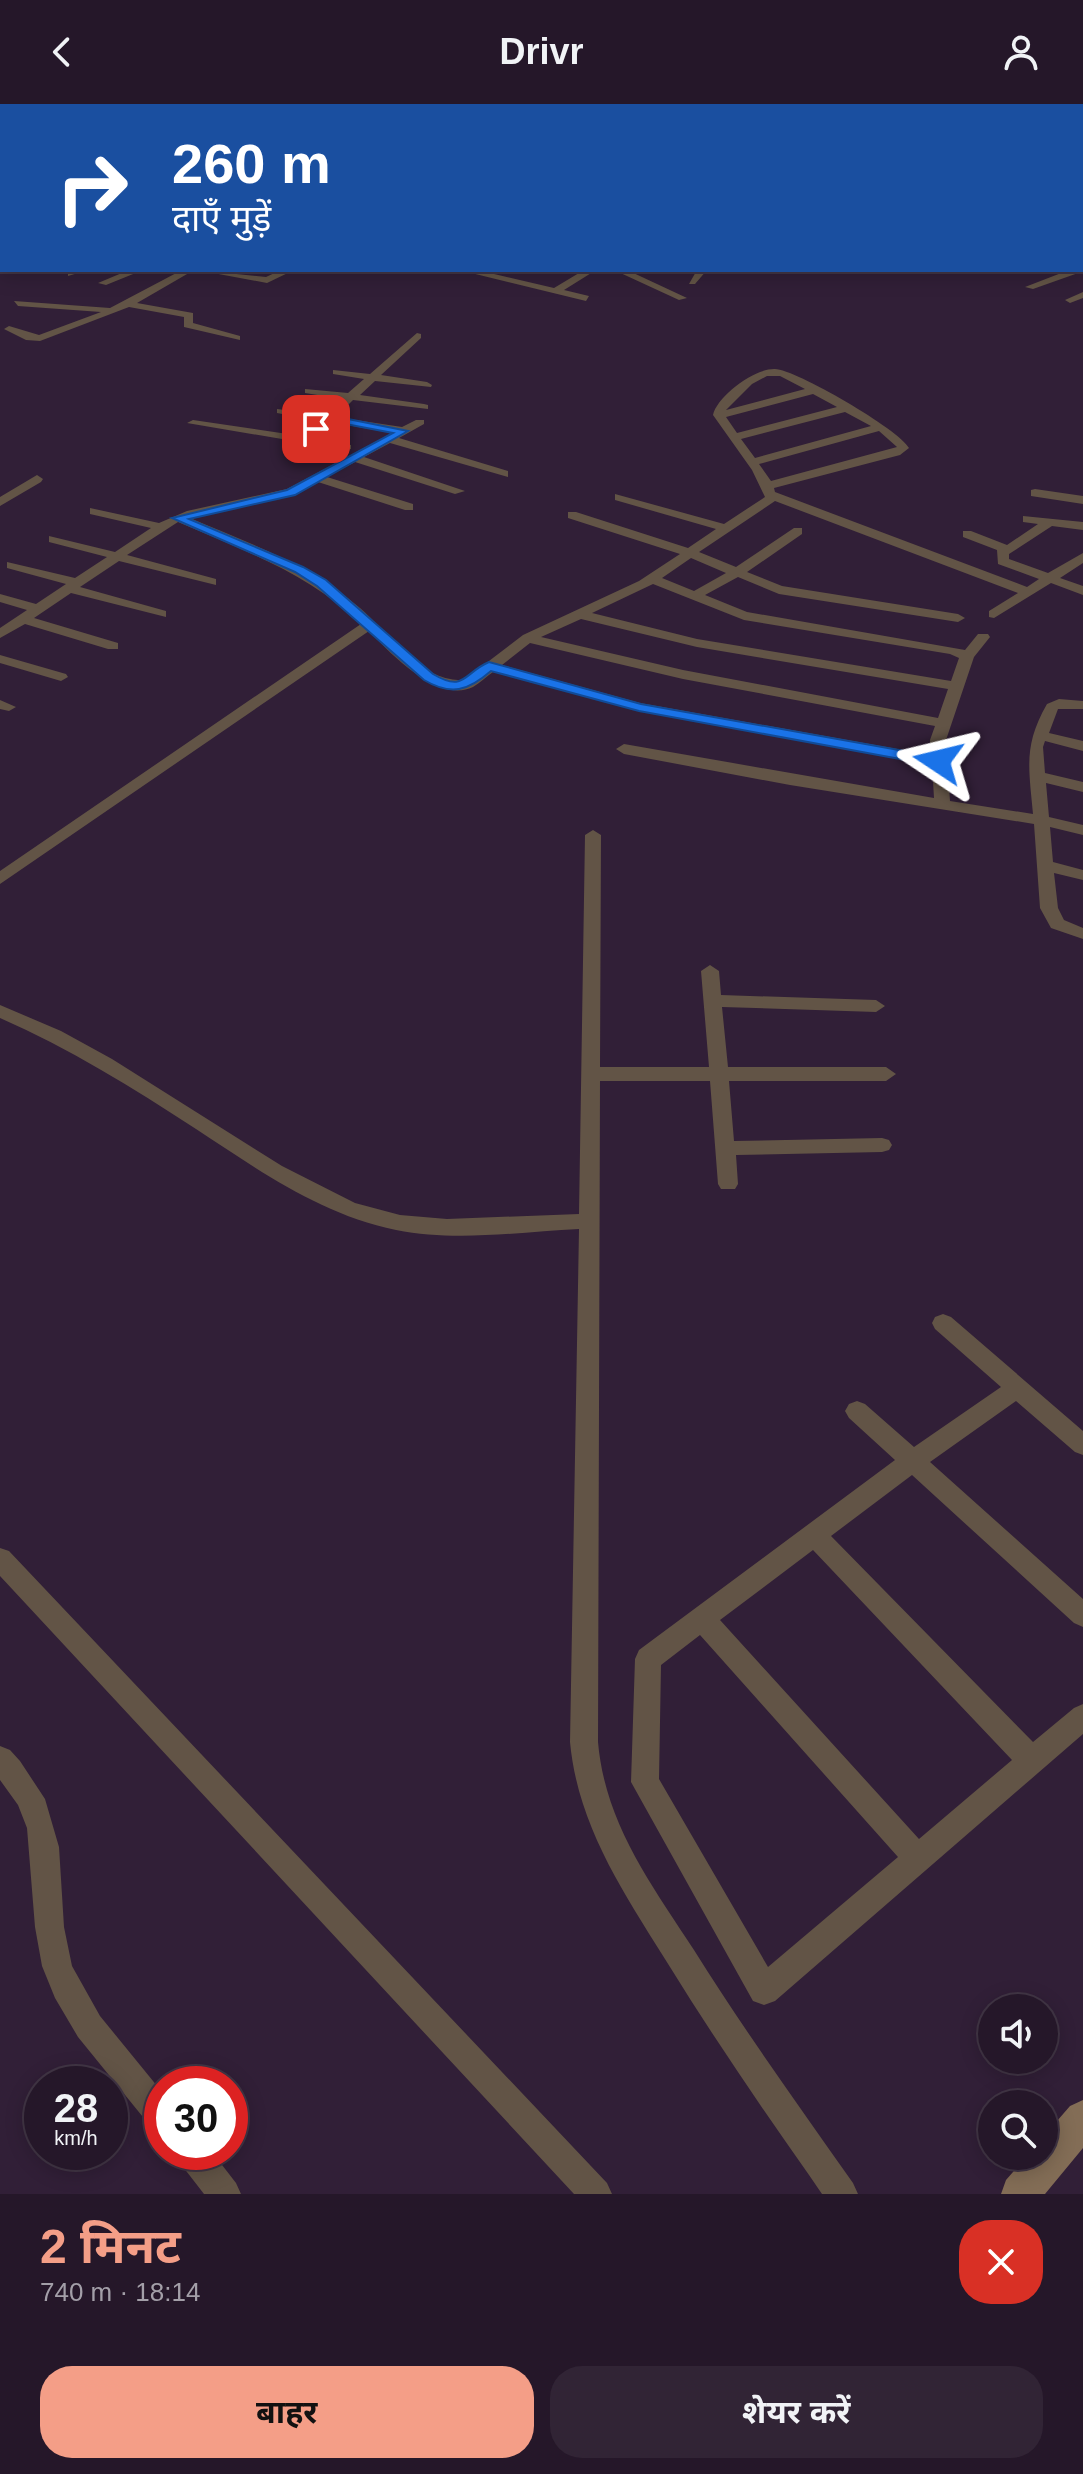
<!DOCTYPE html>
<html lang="hi">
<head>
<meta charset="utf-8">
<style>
	:root { --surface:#251729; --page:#312435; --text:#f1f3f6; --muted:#a39fa8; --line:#423646; --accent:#f49e87 }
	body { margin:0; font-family:Arial,"Noto Sans Devanagari",sans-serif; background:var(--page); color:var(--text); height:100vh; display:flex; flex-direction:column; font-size:30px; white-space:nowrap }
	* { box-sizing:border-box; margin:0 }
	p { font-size:26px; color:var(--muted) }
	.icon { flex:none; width:44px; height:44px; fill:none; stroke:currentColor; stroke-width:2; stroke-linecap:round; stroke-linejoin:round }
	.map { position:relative; height:2090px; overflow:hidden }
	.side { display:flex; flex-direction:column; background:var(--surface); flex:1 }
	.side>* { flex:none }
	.guide { position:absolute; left:0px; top:0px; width:1084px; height:168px; box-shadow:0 4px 20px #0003,0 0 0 2px var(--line); background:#1a4fa0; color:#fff; overflow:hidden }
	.buttons { position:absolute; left:978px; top:1890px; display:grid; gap:16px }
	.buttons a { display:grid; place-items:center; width:80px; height:80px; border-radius:50%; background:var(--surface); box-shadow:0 4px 20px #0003,0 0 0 2px var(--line); font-size:40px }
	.speed { position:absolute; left:24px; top:1962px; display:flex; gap:16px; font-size:40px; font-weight:700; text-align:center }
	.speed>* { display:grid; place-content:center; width:104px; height:104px; border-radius:50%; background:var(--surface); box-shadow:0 4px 20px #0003,0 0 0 2px var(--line); line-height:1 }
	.speed small { font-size:20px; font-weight:400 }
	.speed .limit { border:12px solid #d22; background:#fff; color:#111 }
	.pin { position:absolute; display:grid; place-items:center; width:68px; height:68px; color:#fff; margin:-34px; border-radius:16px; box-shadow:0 4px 12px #0006 }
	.me { position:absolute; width:88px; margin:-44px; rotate:280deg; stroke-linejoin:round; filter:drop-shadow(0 0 6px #0008) }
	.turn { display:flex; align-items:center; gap:28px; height:168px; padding:0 40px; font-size:36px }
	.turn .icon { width:104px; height:104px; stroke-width:2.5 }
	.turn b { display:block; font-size:56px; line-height:68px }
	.round { display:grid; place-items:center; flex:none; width:84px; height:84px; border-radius:32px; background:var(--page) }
	.overview { display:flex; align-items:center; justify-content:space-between; height:136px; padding:0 40px }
	h1 { font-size:48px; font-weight:700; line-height:60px; color:var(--accent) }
	.cta { display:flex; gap:16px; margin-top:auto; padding:16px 40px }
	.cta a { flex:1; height:92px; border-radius:32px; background:var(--accent); color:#111; font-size:32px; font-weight:700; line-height:92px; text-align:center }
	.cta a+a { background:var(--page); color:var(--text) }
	header { display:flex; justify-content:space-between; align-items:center; height:104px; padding:0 40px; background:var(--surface); font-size:36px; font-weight:700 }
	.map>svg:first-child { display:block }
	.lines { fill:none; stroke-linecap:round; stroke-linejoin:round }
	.street { fill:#625446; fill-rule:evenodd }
	.secondary { fill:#836d56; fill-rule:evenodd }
	.route { fill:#1a73e8; stroke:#114b97; stroke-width:2 }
</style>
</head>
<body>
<header><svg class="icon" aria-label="back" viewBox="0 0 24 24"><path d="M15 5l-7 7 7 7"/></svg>Drivr<svg class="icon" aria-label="person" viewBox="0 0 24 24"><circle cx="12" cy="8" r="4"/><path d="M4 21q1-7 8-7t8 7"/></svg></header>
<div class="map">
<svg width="1083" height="2090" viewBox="0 0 1083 2090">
	<rect width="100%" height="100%" fill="#311f37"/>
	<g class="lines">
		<path class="street" d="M 117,0 L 129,0 L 131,2 L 120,2 Z
			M 576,0 L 587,0 L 588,1 L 579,2 Z
			M 0,5 L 2,5 L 2,10 L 0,10 Z
			M 0,36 L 2,36 L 2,40 L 0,40 Z
			M 1082,63 L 1083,63 L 1083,69 L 1082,69 Z
			M 1082,84 L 1083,84 L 1083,90 L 1082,90 Z
			M 0,96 L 2,96 L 2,102 L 0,102 Z
			M 1082,100 L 1083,100 L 1083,106 L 1082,106 Z
			M 2,131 L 2,137 L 0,138 L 0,132 Z
			M 1082,165 L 1083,166 L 1081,168 L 1033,185 L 1025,183 L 1069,166 Z
			M 74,166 L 88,166 L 68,172 L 68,168 Z
			M 129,166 L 143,166 L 106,181 L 98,179 Z
			M 182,166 L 194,166 L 137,199 L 193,209 L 193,219 L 240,232 L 240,236 L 184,223 L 184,213 L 129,203 L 40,237 L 26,236 L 4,225 L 9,222 L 39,231 L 101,208 L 18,202 L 14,197 L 110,204 Z
			M 197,166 L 266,173 L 281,166 L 294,166 L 267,179 Z
			M 459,166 L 477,166 L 554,184 L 584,166 L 596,166 L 564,186 L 589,192 L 586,197 Z
			M 614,166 L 627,166 L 687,194 L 679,196 Z
			M 697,166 L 707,166 L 695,180 L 689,180 Z
			M 1083,188 L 1083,194 L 1070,199 L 1065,196 Z
			M 417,229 L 421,230 L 421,234 L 381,271 L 427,278 L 432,281 L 431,283 L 375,277 L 360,291 L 424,300 L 428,301 L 428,305 L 353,296 L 336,313 L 402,323 L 416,316 L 424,316 L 424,320 L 399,334 L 508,367 L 508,373 L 390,339 L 364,353 L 465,387 L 455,390 L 355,358 L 327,373 L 413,400 L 413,406 L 405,406 L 318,378 L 295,391 L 190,414 C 249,439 311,461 360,504 C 389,529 421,579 464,576 L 523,531 L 639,477 L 680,450 L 568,414 L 568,408 L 576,408 L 688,444 L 716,425 L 615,396 L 615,390 L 724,420 L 765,393 L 752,366 L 713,311 C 717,292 755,264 775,265 C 795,265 900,326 909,344 L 900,351 L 774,384 L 775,388 L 1027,483 L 1039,475 L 998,460 L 997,446 L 963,433 L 963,427 L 971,427 L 1007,441 L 1038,420 L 1023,418 L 1023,412 L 1083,418 L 1083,426 L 1052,422 L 1009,450 L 1009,455 L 1048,469 L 1083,449 L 1083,459 L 1060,474 L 1083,482 L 1083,491 L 1051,479 L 994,514 L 989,513 L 989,507 L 1018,489 L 775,397 L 699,448 L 736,463 L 794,424 L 802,424 L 802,430 L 747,468 L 782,482 L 958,510 L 965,514 L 958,518 L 779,490 L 738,473 L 705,491 L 747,508 L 965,546 L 978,530 L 988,530 L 990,533 L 974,553 L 946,636 L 950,697 L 1033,710 C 1029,664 1023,642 1047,600 L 1059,595 L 1083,597 L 1083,605 L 1058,605 L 1049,629 L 1083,637 L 1083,647 L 1045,637 L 1043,643 L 1045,669 L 1083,678 L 1083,688 L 1046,679 L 1049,713 L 1083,721 L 1083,731 L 1050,723 L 1053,758 L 1083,766 L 1083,776 L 1054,769 L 1058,804 L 1064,816 L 1083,824 L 1083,835 L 1051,824 L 1040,804 L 1034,720 L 790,681 L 624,650 L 616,645 L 624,640 L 934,694 L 932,660 L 639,607 L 493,568 C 487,572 480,579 473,583 C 438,600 390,549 369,527 L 0,780 L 0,767 L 361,520 C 310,470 243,446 178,418 L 127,451 L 216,475 L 216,481 L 119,457 L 80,483 L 166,507 L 166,513 L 71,489 L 34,514 L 118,539 L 118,545 L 108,545 L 25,520 L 0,534 L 0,524 L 27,506 L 0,498 L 0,490 L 36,500 L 66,480 L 7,464 L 7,458 L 75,474 L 107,453 L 49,438 L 49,432 L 115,448 L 151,424 L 90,410 L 90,404 L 159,419 L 187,407 L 287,385 L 392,329 L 330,318 L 313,334 L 351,341 L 351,345 L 347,346 L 187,319 L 193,316 L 301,332 L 319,317 L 277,309 L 277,305 L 325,311 L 342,295 L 305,289 L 305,285 L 348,289 L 364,275 L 333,270 L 333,266 L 370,270 ZM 767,272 L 780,272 L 805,285 L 726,306 L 752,280 ZM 813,290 L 837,303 L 737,329 L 726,313 ZM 845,308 L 871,322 L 755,354 L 741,335 ZM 879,327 L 897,343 L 771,377 L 759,360 ZM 691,454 L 726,469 L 694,487 L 662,474 ZM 653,480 L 744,516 L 950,550 L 959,554 L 951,577 L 697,535 L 592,509 ZM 581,515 L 697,543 L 948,585 L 938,614 L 683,566 L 541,533 ZM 530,539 L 683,575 L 935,622 L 930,636 L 931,651 L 640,599 L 502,561 Z
			M 37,371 L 43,375 L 41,378 L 0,402 L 0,393 Z
			M 1035,385 L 1083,392 L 1083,400 L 1031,392 L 1031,386 Z
			M 0,551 L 66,570 L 68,573 L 61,577 L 0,559 Z
			M 0,596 L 16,603 L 9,607 L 0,605 Z
			M 593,726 L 601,731 L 600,963 L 709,963 L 701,867 L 710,861 L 719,867 L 721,891 L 876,896 L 885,902 L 876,908 L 722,903 L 728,963 L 886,963 L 896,970 L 886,977 L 729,977 L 734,1037 L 882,1034 L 889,1036 L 892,1041 L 889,1046 L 882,1048 L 736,1051 L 738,1080 L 735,1085 L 721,1085 L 718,1080 L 710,977 L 600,977 L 598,1638 C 605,1719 651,1780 694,1846 C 744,1926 799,2002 853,2079 L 858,2090 L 822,2090 L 809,2071 C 761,2003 714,1934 670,1863 C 626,1792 578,1724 570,1638 L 579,1125 C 519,1128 456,1138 396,1126 C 320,1110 260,1067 196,1025 C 133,984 69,944 0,914 L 0,901 L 61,927 L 112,955 L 282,1062 L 355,1099 L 400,1111 L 447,1115 L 579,1110 L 585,731 Z
			M 943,1210 L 951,1213 L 1083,1327 L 1083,1351 L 1075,1348 L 1016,1297 L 930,1358 L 1083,1495 L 1083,1523 L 1074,1519 L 912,1371 L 831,1432 L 1033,1638 L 1074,1604 L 1083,1600 L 1083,1630 L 775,1897 L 764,1901 L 753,1897 L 631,1678 L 635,1555 L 639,1546 L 895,1356 L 849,1314 L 845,1307 L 849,1300 L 857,1297 L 865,1300 L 914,1343 L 1001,1283 L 935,1225 L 932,1219 L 935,1213 ZM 813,1446 L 1012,1656 L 919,1735 L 720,1516 ZM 700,1531 L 898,1753 L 768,1863 L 659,1675 L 661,1561 Z
			M 0,1444 L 9,1447 L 607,2079 L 612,2090 L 574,2090 L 0,1472 Z
			M 0,1642 L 10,1646 L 20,1657 L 45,1695 L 59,1743 L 64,1823 L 72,1862 L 100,1912 L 162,1988 L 162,2028 L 151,2023 L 78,1933 L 55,1894 L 42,1862 L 35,1823 L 27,1724 L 18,1701 L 0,1676 Z
			M 175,2048 L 212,2048 L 236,2079 L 241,2090 L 204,2090 L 180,2059 Z"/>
		<path class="secondary" d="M 290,0 L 307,0 L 288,2 Z
			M 0,65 L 2,65 L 0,72 Z
			M 1083,1996 L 1083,2044 L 1045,2090 L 1001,2090 L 1006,2076 L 1027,2052 L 1044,2052 L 1044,2032 L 1070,2002 Z"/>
	</g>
	<path class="route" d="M 328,311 L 408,327 L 295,391 L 189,415 L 303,463 L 326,476 L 433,570 C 465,589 463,569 489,558 L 641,600 L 938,653 L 945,657 L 938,662 L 639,607 L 491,567 C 468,587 451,592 424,576 L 317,482 L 295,468 L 172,414 L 287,386 L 393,329 L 330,317 L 319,327 L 312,327 L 312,323 Z"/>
</svg>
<div class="buttons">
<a><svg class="icon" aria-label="sound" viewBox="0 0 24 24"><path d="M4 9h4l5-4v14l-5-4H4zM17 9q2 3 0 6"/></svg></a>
<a><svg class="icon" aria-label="search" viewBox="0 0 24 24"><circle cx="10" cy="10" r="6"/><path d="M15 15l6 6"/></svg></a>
</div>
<div class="speed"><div>28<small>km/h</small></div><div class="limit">30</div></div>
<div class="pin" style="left:316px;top:325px;background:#d93025"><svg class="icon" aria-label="arrive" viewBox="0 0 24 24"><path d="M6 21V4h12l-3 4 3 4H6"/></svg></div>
<svg class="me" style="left:938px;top:657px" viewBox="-20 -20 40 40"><path d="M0-17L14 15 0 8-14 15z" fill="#1a73e8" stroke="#fff" stroke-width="4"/></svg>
<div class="guide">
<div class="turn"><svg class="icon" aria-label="right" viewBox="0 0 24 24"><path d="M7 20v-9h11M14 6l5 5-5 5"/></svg><div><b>260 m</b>दाएँ मुड़ें</div></div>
</div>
</div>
<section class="side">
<div class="overview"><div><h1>2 मिनट</h1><p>740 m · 18:14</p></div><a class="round" style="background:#d93025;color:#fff"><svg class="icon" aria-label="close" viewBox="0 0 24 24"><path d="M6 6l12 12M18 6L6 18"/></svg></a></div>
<div class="cta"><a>बाहर</a><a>शेयर करें</a></div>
</section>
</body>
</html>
